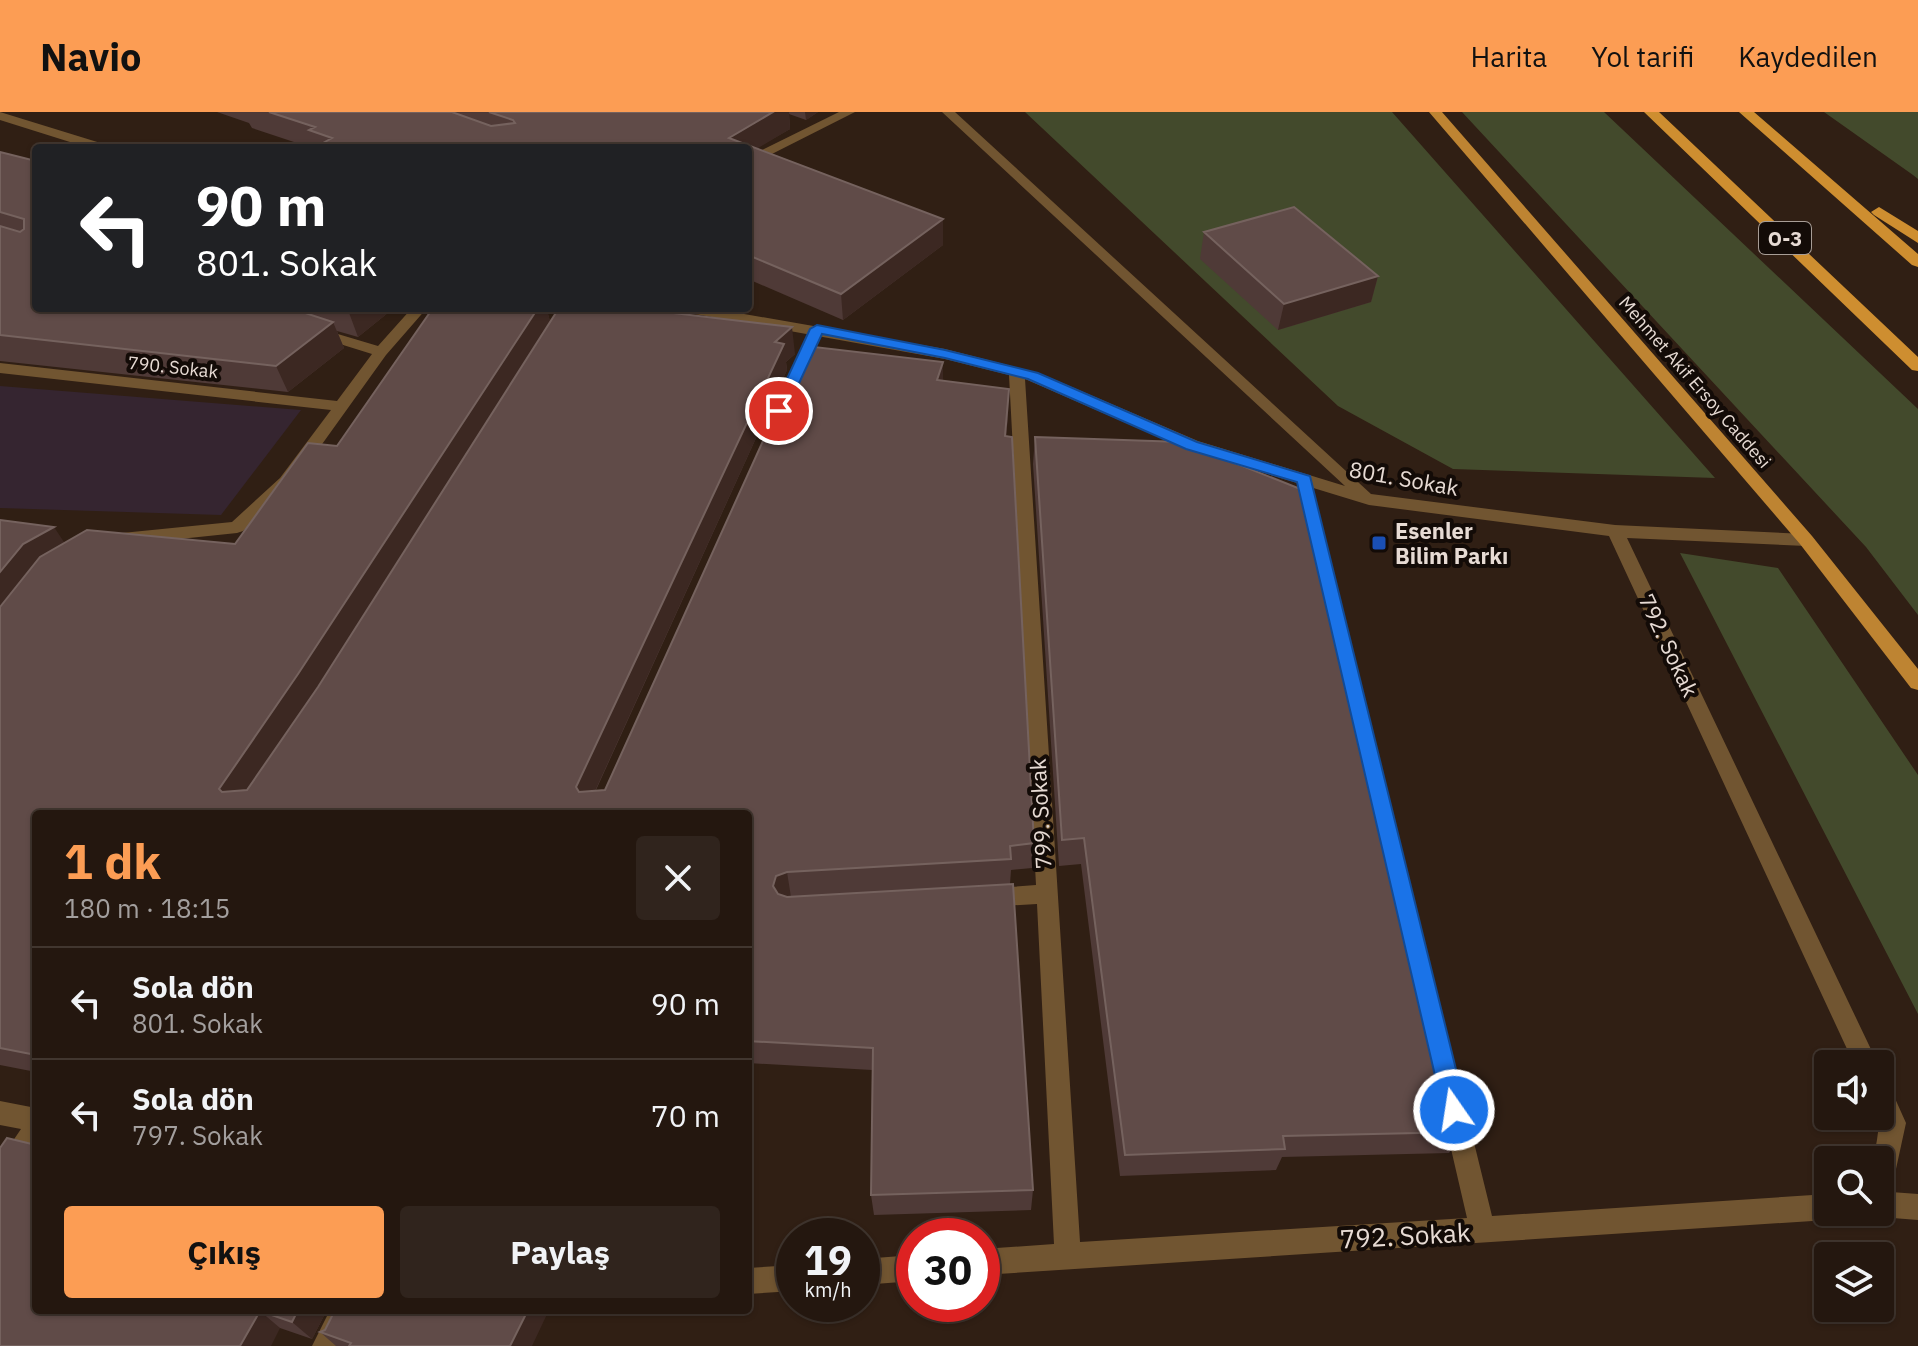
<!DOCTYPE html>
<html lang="tr">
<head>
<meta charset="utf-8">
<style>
	:root { --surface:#24170f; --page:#30241d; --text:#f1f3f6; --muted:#a39f9e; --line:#41362f; --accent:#fc9d54 }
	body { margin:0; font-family:"IBM Plex Sans",sans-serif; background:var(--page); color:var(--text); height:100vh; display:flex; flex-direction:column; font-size:30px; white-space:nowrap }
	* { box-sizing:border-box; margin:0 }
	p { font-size:26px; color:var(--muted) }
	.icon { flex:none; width:44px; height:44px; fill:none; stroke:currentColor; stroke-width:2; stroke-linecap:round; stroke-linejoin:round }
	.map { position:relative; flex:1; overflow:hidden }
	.sheet { position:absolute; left:32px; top:698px; width:720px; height:504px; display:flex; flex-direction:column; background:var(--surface); border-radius:8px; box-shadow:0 2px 6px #0004,0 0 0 2px var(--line) }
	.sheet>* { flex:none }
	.top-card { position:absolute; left:32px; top:32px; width:720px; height:168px; border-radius:8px; box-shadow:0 2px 6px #0004,0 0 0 2px var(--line); background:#202124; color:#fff; overflow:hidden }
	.tools { position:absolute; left:1814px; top:938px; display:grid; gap:16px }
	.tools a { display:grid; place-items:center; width:80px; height:80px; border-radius:8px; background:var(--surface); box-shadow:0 2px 6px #0004,0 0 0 2px var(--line); font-size:40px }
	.speed { position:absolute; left:776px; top:1106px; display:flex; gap:16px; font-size:40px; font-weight:700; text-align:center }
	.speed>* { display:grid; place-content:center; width:104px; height:104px; border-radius:50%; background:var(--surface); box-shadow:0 2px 6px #0004,0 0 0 2px var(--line); line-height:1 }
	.speed small { font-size:20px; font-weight:400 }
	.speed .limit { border:12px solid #d22; background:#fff; color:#111 }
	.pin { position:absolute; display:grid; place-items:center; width:68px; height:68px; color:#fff; margin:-34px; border:4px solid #fff; border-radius:50%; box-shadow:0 2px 8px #0007 }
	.me { position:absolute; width:88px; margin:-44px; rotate:347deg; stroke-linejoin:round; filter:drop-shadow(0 0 6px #0008) }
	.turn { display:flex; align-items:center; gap:28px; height:168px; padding:0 32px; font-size:36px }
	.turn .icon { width:104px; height:104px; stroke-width:2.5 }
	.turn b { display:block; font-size:56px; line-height:68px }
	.round { display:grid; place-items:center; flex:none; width:84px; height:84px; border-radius:8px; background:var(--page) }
	.head { display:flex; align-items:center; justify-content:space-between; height:136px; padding:0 32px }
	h1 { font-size:48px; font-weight:800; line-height:60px; color:var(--accent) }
	.cta { display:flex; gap:16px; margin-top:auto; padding:16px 32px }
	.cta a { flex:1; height:92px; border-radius:8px; background:var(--accent); color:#111; font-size:32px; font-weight:800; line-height:92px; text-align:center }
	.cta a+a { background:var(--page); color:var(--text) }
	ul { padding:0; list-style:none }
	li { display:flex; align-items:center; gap:24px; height:112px; padding:0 32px; border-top:2px solid var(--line) }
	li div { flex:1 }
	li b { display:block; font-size:30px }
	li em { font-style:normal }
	header { display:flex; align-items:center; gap:48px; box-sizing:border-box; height:112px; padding:0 40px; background:var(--accent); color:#111 }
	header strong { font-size:38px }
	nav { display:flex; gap:44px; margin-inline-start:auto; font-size:28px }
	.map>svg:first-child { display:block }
	.education { fill:#352530 }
	.green { fill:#434a2c }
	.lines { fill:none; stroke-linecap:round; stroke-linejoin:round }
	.minor { fill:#715531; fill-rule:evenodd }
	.primary { fill:#be8432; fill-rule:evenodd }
	.trunk { fill:#ce8e30; fill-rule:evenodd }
	.wall { fill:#4f3a37 }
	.shaded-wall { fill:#3c2822 }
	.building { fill:#604b48; stroke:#75625e; stroke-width:2 }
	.route { fill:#1a73e8; stroke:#114b97; stroke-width:2 }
	.transit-dot { fill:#1a4fb4; stroke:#130b07; stroke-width:3 }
	.labels { text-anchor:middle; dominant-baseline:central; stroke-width:8; stroke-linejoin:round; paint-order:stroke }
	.far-street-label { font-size:18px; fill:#e7dbd4; stroke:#130b07 }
	.shield { fill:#130b07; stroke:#a79d96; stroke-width:2 }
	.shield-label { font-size:20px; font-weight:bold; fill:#e7dbd4 }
	.street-label { font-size:22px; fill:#e7dbd4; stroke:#130b07 }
	.poi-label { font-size:22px; font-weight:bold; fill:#e7dbd4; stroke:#130b07; text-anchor:start }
	.near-street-label { font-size:26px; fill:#e7dbd4; stroke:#130b07 }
</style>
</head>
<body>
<header>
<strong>Navio</strong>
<nav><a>Harita</a><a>Yol tarifi</a><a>Kaydedilen</a></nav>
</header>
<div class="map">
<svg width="1918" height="1234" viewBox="0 0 1918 1234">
	<rect width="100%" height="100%" fill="#301f14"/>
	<path class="education" d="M 0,274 L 301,298 L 221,403 L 0,396 Z"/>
	<path class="green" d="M 1025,0 L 1392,0 L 1715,366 L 1453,357 L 1338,294 Z
		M 1462,0 L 1604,0 L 1918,297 L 1918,503 L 1866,435 Z
		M 1824,0 L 1918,0 L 1918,67 L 1913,63 Z
		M 1680,441 L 1778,456 L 1918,663 L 1918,902 Z"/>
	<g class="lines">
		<path class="minor" d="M 0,0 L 107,33 L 108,36 L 89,36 L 0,8 Z
			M 839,0 L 855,0 L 748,54 L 748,45 Z
			M 942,0 L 955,0 L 1371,382 L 1615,413 L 1806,422 L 1815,428 L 1806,434 L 1627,426 L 1878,952 L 1854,952 L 1609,424 L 1369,393 L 1186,337 L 1025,267 L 1080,1130 L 1467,1106 L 1442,998 L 1445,990 L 1454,986 L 1463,990 L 1466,998 L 1492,1104 L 1828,1082 L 1828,1100 L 1839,1100 L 1837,1104 L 1828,1108 L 982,1163 L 982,1137 L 1054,1132 L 1037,792 L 986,795 L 978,793 L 975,786 L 978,779 L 986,777 L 1036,773 L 1009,263 L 945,247 L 684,200 L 677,196 L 710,196 L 945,237 L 1039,261 L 1198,329 L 1345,374 Z
			M 412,196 L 427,196 L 386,243 L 292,374 L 243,419 L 237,421 L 122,433 L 113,427 L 122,421 L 232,410 L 280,366 L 331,298 L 0,261 L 0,251 L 337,289 L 372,242 L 311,223 L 311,217 L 321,217 L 378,234 Z
			M 1880,970 L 1889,973 L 1906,1011 L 1891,1080 L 1918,1082 L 1918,1108 L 1880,1105 L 1871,1100 L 1880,1100 L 1880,1048 L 1873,1048 C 1880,1019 1880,999 1880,970 Z
			M 0,989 L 36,996 L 36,1037 L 9,1079 L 0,1082 L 0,1048 L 21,1017 L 0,1013 Z
			M 914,1143 L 914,1169 L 862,1173 L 862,1147 Z
			M 794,1153 L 794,1179 L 748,1182 L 748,1156 Z
			M 330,1198 L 359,1198 L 341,1234 L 312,1234 Z"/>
		<path class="primary" d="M 1429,0 L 1442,0 L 1812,424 L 1918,557 L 1918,578 L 1911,576 L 1800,432 Z"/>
		<path class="trunk" d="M 1644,0 L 1659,0 L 1918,245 L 1918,259 L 1912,258 Z
			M 1739,0 L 1754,0 L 1918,142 L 1918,155 L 1912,153 Z
			M 1879,95 L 1918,119 L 1918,131 L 1874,103 L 1871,100 Z"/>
	</g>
	<path class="wall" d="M 217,0 L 818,0 L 806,8 L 789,2 L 790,17 L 757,36 L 943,107 L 943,133 L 843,208 L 748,167 L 748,36 L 312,36 L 252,16 L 249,11 Z
		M 0,40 L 36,49 L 36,196 L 394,196 L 358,225 L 337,219 L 344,236 L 288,280 L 0,249 Z
		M 1204,120 L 1378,164 L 1371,190 L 1278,218 L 1200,147 Z
		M 548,202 L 550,210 L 795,242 L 786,250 L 787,258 L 596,678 L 605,678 L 943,250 L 943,269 L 1008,304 L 1006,324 L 1034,731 L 1032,756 L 1011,758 L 1010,772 L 1033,1078 L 1031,1098 L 874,1103 L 871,1083 L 872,958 L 748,951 L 748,702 L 36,702 L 36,960 L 0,953 L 0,408 L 65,431 L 235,432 L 337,334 Z
		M 1035,325 L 1463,1020 L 1449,1041 L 1282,1045 L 1276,1058 L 1120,1064 L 1081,752 L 1059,754 L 1033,352 Z
		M 36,1198 L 327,1198 L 312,1227 L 280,1216 Z
		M 325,1218 L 532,1234 L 336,1234 L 320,1220 Z"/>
	<path class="shaded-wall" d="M 773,0 L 789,0 L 790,17 L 748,42 L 729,26 Z
		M 805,0 L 818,0 L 806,8 Z
		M 943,107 L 943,133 L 843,208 L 841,182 Z
		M 1378,164 L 1371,190 L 1278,218 L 1284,192 Z
		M 351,196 L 394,196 L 358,225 L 348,198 Z
		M 536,196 L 554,196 L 548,202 L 551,212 L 236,702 L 219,677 Z
		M 333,210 L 344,236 L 288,280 L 276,254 Z
		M 792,215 L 795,242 L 786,250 L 787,258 L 585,701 L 576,675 L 775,230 Z
		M 943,250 L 943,277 L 937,268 Z
		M 1009,277 L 1008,304 L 1004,351 L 1005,324 Z
		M 54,415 L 72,442 L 0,511 L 0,460 L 23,432 Z
		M 787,760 L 791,785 L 780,789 L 773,774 L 776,764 Z
		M 298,1198 L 327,1198 L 312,1227 L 292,1210 Z
		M 528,1198 L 549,1198 L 532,1234 L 510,1234 Z
		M 260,1199 L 280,1216 L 271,1234 L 240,1234 Z"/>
	<path class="building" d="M 269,0 L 452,0 L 491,14 L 515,11 L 513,8 L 489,0 L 773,0 L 729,26 L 943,107 L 841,182 L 748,143 L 748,36 L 314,36 L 332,26 L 309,18 L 315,15 Z
		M 0,40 L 36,49 L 36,196 L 290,196 L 333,210 L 276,254 L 0,223 L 0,114 L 20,120 L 24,117 L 24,107 L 0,100 Z
		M 1294,95 L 1378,164 L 1284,192 L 1204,120 Z
		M 433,196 L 538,196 L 298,562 L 219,677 L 222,680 L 247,678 L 318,575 L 559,196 L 631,196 L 792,215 L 775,230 L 784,232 L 576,675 L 579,680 L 605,678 L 806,234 L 943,250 L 937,268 L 1009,277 L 1005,324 L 1012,325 L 1034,731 L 1010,734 L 1011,747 L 787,760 L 776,764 L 773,774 L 778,782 L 787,785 L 1013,772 L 1033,1078 L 871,1083 L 873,936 L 748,929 L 748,702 L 36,702 L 36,943 L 0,936 L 0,495 L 40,445 L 87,418 L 235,432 L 308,331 L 337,334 Z
		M 1035,325 L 1182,330 L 1308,380 L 1463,1020 L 1283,1024 L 1285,1037 L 1125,1043 L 1084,726 L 1062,728 Z
		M 0,408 L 54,415 L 23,432 L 0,460 Z
		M 7,1026 L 36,1033 L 36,1198 L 298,1198 L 292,1210 L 260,1199 L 240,1234 L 0,1234 L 0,1036 Z
		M 335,1198 L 528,1198 L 510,1234 L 349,1234 L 351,1231 L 320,1220 L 325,1218 Z"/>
	<path class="route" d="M 817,213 L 945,238 L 1038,261 L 1197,330 L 1310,364 L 1466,998 L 1462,1006 L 1454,1009 L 1446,1006 L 1443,998 L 1297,370 L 1186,337 L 1028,267 L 945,246 L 822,222 L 786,299 L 779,304 L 774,303 L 772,299 L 810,217 Z"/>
	<rect class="transit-dot" x="1371" y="423" width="16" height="16" rx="4"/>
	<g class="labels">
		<g class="far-street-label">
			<text transform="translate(173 255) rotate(6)">790. Sokak</text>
			<text transform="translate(1695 270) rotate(49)">Mehmet Akif Ersoy Caddesi</text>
		</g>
		<rect class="shield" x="1759" y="110" width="52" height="32" rx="6"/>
		<g class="shield-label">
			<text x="1785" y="126">O-3</text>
		</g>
		<g class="street-label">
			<text transform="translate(1404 366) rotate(10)">801. Sokak</text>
			<text transform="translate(1669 533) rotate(65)">792. Sokak</text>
			<text transform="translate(1040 702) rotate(-93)">799. Sokak</text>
		</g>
		<g class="poi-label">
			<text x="1395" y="418">Esenler<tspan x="1395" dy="25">Bilim Parkı</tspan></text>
		</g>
		<g class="near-street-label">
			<text transform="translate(1405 1123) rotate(-3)">792. Sokak</text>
		</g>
	</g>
</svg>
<div class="tools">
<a><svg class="icon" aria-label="sound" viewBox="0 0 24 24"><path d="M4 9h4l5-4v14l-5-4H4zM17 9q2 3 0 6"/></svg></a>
<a><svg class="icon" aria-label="search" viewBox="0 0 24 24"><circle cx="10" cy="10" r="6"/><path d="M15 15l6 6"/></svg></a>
<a><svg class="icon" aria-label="layers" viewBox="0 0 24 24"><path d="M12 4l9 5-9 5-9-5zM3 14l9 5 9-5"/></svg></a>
</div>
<div class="speed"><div>19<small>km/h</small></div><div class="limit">30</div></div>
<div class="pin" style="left:779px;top:299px;background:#d93025"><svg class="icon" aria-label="arrive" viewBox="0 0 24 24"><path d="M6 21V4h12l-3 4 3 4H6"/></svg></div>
<svg class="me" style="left:1454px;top:998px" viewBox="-20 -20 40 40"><circle r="17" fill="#1a73e8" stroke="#fff" stroke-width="3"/><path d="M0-11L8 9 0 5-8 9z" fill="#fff"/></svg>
<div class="top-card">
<div class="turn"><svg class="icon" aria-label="left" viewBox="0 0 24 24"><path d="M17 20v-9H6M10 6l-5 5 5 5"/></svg><div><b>90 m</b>801. Sokak</div></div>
</div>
<section class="sheet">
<div class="head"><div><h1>1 dk</h1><p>180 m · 18:15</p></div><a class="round"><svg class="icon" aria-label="close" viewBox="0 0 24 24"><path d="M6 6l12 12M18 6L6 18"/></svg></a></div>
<ul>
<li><svg class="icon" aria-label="left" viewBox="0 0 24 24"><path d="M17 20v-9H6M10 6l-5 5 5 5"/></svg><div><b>Sola dön</b><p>801. Sokak</p></div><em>90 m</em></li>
<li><svg class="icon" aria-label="left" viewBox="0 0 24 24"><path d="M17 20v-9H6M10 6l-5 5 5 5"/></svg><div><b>Sola dön</b><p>797. Sokak</p></div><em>70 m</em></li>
</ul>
<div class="cta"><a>Çıkış</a><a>Paylaş</a></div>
</section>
</div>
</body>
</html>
